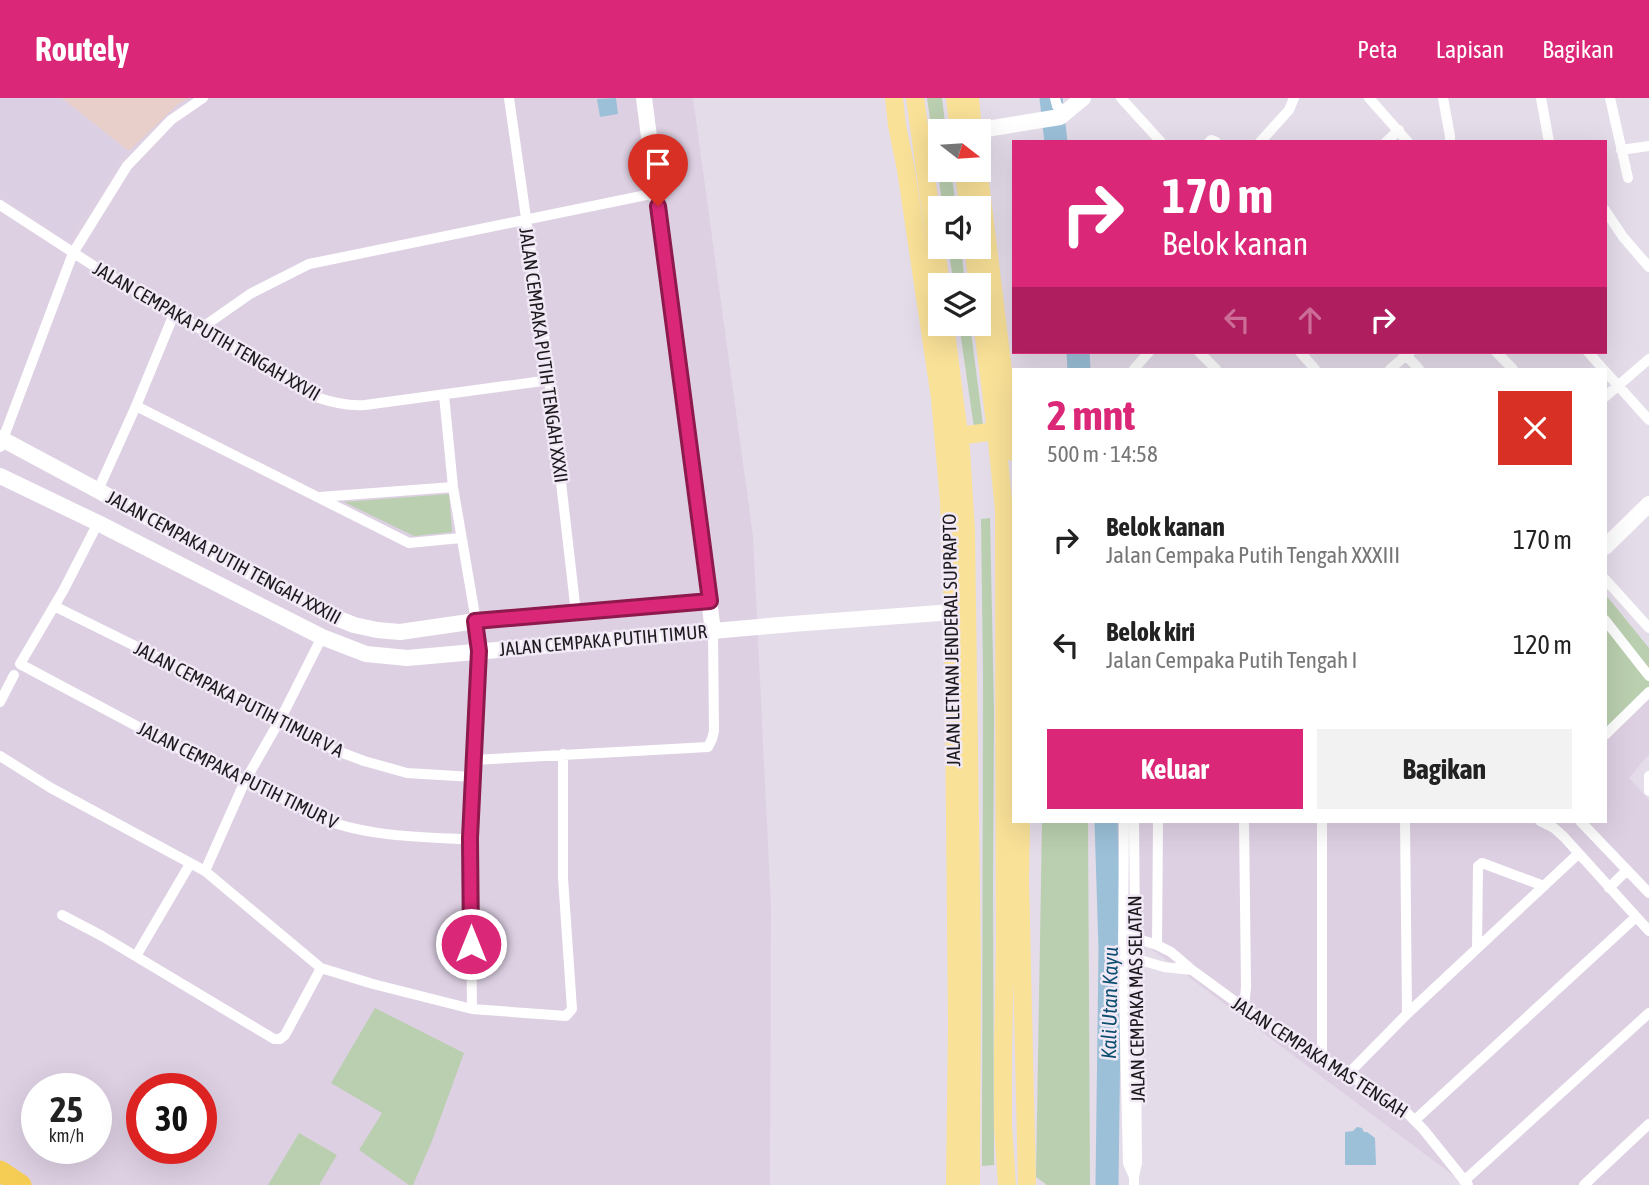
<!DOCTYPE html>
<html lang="id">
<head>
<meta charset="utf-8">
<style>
	:root { --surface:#fff; --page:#f2f2f2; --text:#222; --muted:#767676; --accent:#db2777 }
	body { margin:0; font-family:"Asap Condensed",sans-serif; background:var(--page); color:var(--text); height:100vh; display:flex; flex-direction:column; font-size:26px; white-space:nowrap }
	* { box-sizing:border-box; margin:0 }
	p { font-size:23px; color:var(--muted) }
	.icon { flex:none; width:38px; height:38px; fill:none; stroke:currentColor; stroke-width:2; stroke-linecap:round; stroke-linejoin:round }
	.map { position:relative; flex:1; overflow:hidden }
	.sheet { position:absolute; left:1012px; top:270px; width:595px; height:455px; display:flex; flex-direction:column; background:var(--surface); border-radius:0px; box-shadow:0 7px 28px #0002 }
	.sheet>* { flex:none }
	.banner { position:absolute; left:1012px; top:42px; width:595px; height:214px; border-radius:0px; box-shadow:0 7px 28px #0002; background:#db2777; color:#fff; overflow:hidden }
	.needle { width:46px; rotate:107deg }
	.buttons { position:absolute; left:928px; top:21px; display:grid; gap:14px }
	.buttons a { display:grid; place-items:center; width:63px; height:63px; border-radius:0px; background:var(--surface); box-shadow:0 7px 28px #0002; font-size:35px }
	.speed { position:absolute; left:21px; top:975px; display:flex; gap:14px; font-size:35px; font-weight:700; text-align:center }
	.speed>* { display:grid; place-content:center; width:91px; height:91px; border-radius:50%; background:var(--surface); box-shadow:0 7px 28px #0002; line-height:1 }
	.speed small { font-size:18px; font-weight:400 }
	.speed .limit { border:10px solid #d22; background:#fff; color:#111 }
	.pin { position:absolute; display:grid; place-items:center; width:60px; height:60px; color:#fff; margin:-72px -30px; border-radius:50% 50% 50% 0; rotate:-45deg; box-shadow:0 0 7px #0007 }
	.pin .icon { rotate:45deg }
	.me { position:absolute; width:77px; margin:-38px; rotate:0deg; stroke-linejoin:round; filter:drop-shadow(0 0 5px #0008) }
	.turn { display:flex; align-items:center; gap:24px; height:147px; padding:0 35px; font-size:32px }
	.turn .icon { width:91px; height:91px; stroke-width:2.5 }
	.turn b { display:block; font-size:49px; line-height:60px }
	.lanes { display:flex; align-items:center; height:66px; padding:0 35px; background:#0003; justify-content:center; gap:35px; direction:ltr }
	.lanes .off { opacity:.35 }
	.round { display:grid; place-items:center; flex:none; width:74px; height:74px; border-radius:0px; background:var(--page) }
	.head { display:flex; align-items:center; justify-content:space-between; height:119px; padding:0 35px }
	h1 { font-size:42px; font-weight:700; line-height:52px; color:var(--accent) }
	.action { display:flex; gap:14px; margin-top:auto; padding:14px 35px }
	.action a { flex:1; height:80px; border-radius:0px; background:var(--accent); color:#fff; font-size:28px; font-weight:700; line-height:80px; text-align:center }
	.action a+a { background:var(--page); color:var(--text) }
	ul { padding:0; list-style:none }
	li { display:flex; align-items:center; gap:21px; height:105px; padding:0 35px }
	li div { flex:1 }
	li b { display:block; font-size:26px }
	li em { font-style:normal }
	header { display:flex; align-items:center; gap:42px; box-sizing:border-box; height:98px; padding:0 35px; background:var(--accent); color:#fff }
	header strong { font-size:33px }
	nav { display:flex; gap:38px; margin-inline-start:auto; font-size:24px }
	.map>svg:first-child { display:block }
	.commercial { fill:#ddd0e3; fill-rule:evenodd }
	.built { fill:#dbcfe3 }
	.medical { fill:#e9cfc9 }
	.green { fill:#bacfaf }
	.water { fill:#9bc0d8 }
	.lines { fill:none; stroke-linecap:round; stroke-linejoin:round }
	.river { stroke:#9bc0d8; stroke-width:23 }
	.street { stroke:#fff; stroke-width:10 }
	.secondary { stroke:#fff; stroke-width:16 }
	.primary { stroke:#f9e198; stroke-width:18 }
	.highway { stroke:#f5cd54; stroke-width:21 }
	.route-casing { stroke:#8e194d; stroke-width:18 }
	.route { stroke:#db2777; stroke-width:12 }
	.labels { text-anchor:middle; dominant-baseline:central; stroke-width:5; stroke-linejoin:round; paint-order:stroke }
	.street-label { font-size:19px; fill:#1d1a1e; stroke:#f1e9f6 }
	.water-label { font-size:21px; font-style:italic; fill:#0c4e6f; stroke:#f1e9f6 }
</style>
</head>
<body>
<header>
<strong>Routely</strong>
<nav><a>Peta</a><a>Lapisan</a><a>Bagikan</a></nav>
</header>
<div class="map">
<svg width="1649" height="1087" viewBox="0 0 1649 1087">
	<rect width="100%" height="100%" fill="#e4dce9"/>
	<path class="commercial" d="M 0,0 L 693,0 L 753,438 L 771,810 L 770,1087 L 0,1087 ZM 37,990 L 96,990 L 96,1050 L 37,1050 ZM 142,990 L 201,990 L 201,1050 L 142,1050 Z
		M 1649,596 L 1649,656 L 1629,680 L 1649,702 L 1649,1087 L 1466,1087 L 1118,826 L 1113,723 L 1605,723 L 1605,636 Z"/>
	<path class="built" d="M 0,0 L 58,0 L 125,53 L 67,143 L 0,95 Z"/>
	<path class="medical" d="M 62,0 L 189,0 L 177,7 L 129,53 Z"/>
	<path class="green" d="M 927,0 L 942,0 L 946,33 L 940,33 L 940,72 L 951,72 L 956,110 L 943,110 Z
		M 948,149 L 961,149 L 965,187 L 954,187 Z
		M 959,226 L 970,226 L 984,335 L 975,337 Z
		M 449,396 L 452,434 L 414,438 L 344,404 Z
		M 990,420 L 994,615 L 993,792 L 994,1067 L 982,1068 L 983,577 L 981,421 Z
		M 1605,496 L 1649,550 L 1649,593 L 1605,631 Z
		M 1042,723 L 1088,723 L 1090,1087 L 1047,1087 L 1036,1079 Z
		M 375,910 L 464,955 L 432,1043 L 413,1087 L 409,1087 L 359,1052 L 382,1015 L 331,985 Z
		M 299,1035 L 337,1057 L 319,1087 L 268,1087 Z"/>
	<path class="water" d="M 616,0 L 618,16 L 600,19 L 597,1 Z
		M 1357,1029 L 1362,1030 L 1364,1034 L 1367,1034 L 1375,1040 L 1376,1067 L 1345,1067 L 1345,1034 L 1353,1033 Z"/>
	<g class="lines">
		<path class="river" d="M 1051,0 L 1056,44
			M 1078,254 L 1079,271
			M 1106,723 L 1110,851 L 1107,1087"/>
		<path class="street" d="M 509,0 L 531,155 L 544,236 L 576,515
			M 1055,0 L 1057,8 L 1067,14
			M 1121,0 L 1161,44
			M 1369,0 L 1408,44
			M 1443,0 L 1450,38 L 1450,44
			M 1541,0 L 1549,44
			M 1610,0 L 1628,80
			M 1209,44 L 1211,42 L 1216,44
			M 1260,44 L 1289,12 L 1294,0
			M 1386,44 L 1399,32
			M 1621,52 L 1649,48
			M 0,107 L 97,170 L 316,299 C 333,305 347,308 365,307 L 550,282
			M 1605,112 L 1623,139 L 1649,169
			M 200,231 L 250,196 L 309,166 L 656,95
			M 1199,254 L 1216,271
			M 1300,254 L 1315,271
			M 1403,254 L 1419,271
			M 1496,254 L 1513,271
			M 1588,254 L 1603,271
			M 1134,271 L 1149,254
			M 1390,271 L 1410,254
			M 1605,273 L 1649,322
			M 444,297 L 453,389 L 476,523 L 479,553 L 470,740 L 472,911
			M 1605,299 L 1649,261
			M 136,308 L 409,445 L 461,440
			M 0,349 L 73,155 L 127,68 L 171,22 L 203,0
			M 98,392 L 136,308 L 174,216
			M 320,399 L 453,389
			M 98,425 L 63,493 L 20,566 L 191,657 L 334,725 C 375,738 416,739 459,741 L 470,740
			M 1605,481 L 1649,530
			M 54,508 L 281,620 L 332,651 L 364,663 L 407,675 L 473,679
			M 1605,522 L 1649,578
			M 0,604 L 14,577
			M 1605,637 L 1649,594
			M 0,658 L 51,690 L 205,773 L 321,870 L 373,886 L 472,911 L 566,918 L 572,911 L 563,780 L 563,656
			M 474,662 L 708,649 L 712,641 L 714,633 L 713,533
			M 1649,678 L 1649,693
			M 1124,723 L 1123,857 L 1128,1065 L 1134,1079
			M 1134,723 L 1137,1065 L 1134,1079 L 1134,1087
			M 1244,723 L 1246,889 L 1244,910
			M 1405,723 L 1407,916
			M 1540,723 L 1554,730 L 1564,739 L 1649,833
			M 1580,723 L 1649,795
			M 205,773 L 245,683 L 281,620 L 322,539
			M 1609,790 L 1627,772
			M 62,817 L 102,838 L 274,941 L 280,941 L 285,937 L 321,870
			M 1123,836 L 1157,847 L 1171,854 L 1192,872 L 1244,910 L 1404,1012 L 1423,1031 L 1468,1087
			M 1157,847 L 1158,723
			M 1477,850 L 1478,768 L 1482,765 L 1544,788
			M 136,858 L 190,766
			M 1130,859 L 1164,869 L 1192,872
			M 1322,960 L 1322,723
			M 1348,976 L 1407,916 L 1578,756
			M 1415,1022 L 1636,819
			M 1464,1083 L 1649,915
			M 1584,1087 L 1649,1026"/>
		<path class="secondary" d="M 644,0 L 713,533
			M 974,33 L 1060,19 L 1083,0
			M 0,340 L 334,519 L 354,527 L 377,532 L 400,534 L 476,523 L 710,503
			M 0,378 L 98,425 L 322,539 L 366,556 L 407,560 L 792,526 L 953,514
			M 1605,449 L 1649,406"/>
		<path class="primary" d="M 894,0 L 897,27 L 906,72 L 940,300 L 949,403 L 953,514 L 957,925 L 955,1087
			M 915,0 L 941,187
			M 955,0 L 959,33
			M 970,0 L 973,33
			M 978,68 L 1013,354
			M 964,72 L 968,110
			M 973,149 L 978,187
			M 978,191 L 996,333 L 1004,412 L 1005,848 L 1003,955 L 1003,1027 L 1007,1087
			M 945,226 L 961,352 L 966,433 L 972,867 L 971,1087
			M 959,338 L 996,333
			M 1021,723 L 1020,781 L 1027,1087"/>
		<path class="highway" d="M 0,1073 L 21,1087"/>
	</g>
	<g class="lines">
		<g class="route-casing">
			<path id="route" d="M 471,846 L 470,740 L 479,553 L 475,523 L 710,503 L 658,108"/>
		</g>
		<use href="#route" class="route"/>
	</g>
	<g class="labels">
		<g class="street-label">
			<text transform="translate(207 233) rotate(30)">JALAN CEMPAKA PUTIH TENGAH XXVII</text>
			<text transform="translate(544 257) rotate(82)">JALAN CEMPAKA PUTIH TENGAH XXXII</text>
			<text transform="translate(224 459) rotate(28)">JALAN CEMPAKA PUTIH TENGAH XXXIII</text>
			<text transform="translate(603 542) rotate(-5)">JALAN CEMPAKA PUTIH TIMUR</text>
			<text transform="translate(951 542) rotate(-91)">JALAN LETNAN JENDERAL SUPRAPTO</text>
			<text transform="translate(239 601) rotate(27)">JALAN CEMPAKA PUTIH TIMUR V A</text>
			<text transform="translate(238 677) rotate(26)">JALAN CEMPAKA PUTIH TIMUR V</text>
			<text transform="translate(1136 901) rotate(-91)">JALAN CEMPAKA MAS SELATAN</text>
			<text transform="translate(1320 959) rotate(33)">JALAN CEMPAKA MAS TENGAH</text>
		</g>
		<g class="water-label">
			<text transform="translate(1109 905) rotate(-89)">Kali Utan Kayu</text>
		</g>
	</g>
</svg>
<div class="buttons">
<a><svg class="needle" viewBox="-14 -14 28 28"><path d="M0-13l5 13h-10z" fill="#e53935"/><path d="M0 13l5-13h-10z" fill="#767676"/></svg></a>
<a><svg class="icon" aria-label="sound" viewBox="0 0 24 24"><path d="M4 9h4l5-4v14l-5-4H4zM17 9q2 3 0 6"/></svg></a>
<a><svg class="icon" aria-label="layers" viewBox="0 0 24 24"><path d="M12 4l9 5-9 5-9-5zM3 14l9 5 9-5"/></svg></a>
</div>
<div class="speed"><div>25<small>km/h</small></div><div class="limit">30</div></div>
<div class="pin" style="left:658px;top:108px;background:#d93025"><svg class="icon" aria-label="arrive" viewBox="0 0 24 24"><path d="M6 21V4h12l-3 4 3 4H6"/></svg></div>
<svg class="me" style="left:471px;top:846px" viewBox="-20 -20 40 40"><circle r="17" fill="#db2777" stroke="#fff" stroke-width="3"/><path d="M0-11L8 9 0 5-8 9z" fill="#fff"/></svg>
<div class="banner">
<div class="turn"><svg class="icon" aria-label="right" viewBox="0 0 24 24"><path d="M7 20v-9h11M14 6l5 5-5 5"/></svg><div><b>170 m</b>Belok kanan</div></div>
<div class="lanes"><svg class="icon off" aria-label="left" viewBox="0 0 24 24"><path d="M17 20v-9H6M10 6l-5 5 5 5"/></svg><svg class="icon off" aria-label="ahead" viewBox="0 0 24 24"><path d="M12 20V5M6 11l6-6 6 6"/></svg><svg class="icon" aria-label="right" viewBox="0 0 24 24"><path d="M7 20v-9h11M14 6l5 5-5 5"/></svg></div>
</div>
<section class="sheet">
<div class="head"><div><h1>2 mnt</h1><p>500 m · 14:58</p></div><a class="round" style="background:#d93025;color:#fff"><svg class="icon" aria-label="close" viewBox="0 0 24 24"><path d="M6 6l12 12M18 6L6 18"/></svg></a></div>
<ul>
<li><svg class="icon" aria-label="right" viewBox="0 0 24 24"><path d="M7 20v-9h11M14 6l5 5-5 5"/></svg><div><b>Belok kanan</b><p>Jalan Cempaka Putih Tengah XXXIII</p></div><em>170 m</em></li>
<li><svg class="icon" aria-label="left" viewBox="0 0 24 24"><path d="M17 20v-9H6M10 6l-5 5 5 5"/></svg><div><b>Belok kiri</b><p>Jalan Cempaka Putih Tengah I</p></div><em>120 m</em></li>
</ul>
<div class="action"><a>Keluar</a><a>Bagikan</a></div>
</section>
</div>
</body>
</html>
